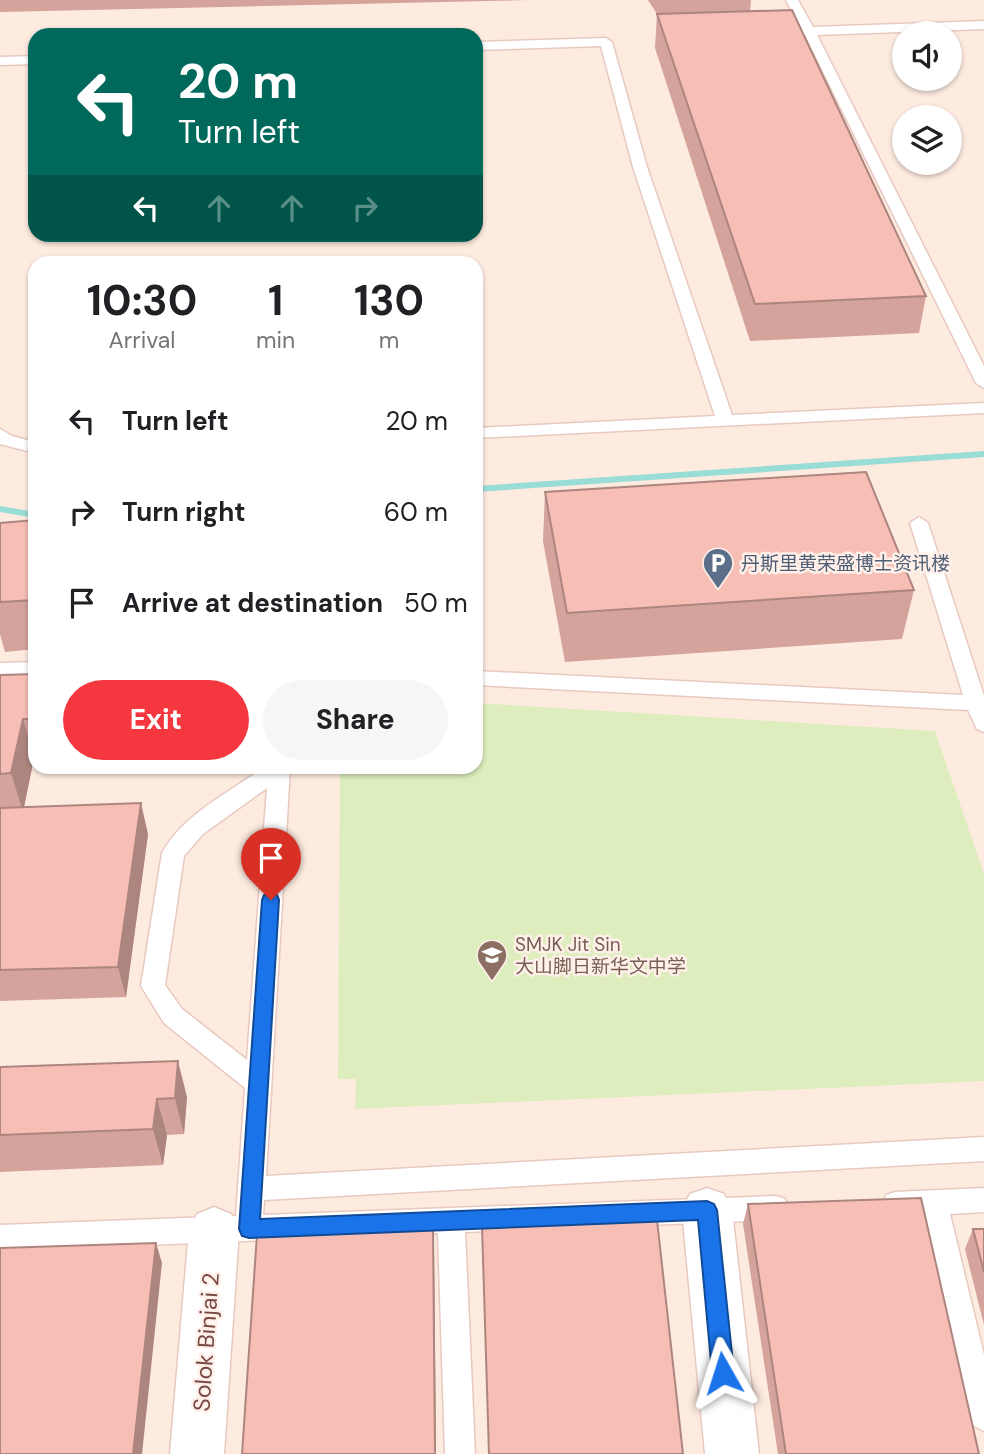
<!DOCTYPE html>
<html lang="en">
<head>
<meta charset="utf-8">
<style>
	:root { --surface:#fff; --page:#f6f6f6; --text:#202124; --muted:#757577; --accent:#f5383f }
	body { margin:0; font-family:"DM Sans","Noto Sans SC",sans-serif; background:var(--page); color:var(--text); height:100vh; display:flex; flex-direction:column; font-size:26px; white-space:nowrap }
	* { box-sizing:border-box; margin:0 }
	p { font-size:23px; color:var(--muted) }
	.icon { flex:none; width:38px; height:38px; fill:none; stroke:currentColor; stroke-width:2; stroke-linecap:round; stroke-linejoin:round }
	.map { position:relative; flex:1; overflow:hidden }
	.details { position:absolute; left:28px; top:256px; width:455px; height:518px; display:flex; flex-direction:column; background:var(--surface); border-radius:21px; box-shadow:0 2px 5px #0004 }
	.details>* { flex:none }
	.top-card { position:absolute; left:28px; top:28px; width:455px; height:214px; border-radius:21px; box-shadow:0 2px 5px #0004; background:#00695c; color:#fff; overflow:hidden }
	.controls { position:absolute; left:892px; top:21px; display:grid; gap:14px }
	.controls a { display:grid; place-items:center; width:70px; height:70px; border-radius:50%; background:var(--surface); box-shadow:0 2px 5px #0004; font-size:35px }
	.pin { position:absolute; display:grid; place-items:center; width:60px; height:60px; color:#fff; margin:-72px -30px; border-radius:50% 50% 50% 0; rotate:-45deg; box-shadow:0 0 7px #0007 }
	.pin .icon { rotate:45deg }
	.me { position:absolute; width:77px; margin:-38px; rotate:354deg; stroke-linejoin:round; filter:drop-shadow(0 0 5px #0008) }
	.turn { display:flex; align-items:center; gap:24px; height:147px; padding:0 35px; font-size:32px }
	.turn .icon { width:91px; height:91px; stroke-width:2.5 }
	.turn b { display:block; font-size:49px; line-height:60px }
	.lanes { display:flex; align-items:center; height:66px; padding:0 35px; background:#0003; justify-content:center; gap:35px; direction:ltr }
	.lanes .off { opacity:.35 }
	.eta { display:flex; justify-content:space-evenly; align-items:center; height:119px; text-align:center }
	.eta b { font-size:42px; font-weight:700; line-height:49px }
	.primary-button { display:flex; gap:14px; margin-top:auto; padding:14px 35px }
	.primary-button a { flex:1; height:80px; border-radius:42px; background:var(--accent); color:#fff; font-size:28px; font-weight:700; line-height:80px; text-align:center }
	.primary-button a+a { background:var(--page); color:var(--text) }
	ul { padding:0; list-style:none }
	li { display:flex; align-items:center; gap:21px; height:91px; padding:0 35px }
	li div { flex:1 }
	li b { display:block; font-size:26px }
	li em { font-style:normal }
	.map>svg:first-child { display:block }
	.green { fill:#ddedbd }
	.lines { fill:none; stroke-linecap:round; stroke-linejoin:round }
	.stream { fill:#98ddd6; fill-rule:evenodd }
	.lane-casing { stroke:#e8c9c0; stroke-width:3 }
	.street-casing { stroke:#e8c9c0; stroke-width:3 }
	.lane { fill:#fff; fill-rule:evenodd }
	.street { fill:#fff; fill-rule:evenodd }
	.wall { fill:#d4a39c }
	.shaded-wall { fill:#ad857f }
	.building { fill:#f7beb5; stroke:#ad857f; stroke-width:2 }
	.route { fill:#1a73e8; stroke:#114b97; stroke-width:2 }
	.labels { text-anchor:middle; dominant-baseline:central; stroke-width:5; stroke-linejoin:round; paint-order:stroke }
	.service-label { font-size:19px; fill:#4e5e75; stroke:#fff0e9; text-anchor:start }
	.education-label { font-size:19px; fill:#785e54; stroke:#fff0e9; text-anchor:start }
	.near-street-label { font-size:23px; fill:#784a45; stroke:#fff0e9 }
</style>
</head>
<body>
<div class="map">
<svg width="984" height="1454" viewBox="0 0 984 1454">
	<rect width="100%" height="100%" fill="#feebe0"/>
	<path class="green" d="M 476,703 L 935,731 L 984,874 L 984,1081 L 355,1109 L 356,1079 L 338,1079 L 340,767 L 476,766 Z"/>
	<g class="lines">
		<path class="stream" d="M 984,451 L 984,457 L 476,492 L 476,486 Z
			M 0,506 L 35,512 L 35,518 L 0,512 Z"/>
		<g class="lane-casing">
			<path id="lane" d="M 786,0 L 798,0 L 813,27 L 984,21 L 984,29 L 817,35 L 984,366 L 984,388 L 976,383 L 805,35 L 795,36 L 789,32 L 801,28 Z
				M 606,38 L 612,42 L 647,167 L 732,415 L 984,403 L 984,413 L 476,438 L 476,428 L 715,416 L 633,167 L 601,46 L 476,50 L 476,42 Z
				M 35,56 L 35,64 L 0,65 L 0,57 Z
				M 0,429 L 12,436 L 35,442 L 35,453 L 0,444 Z
				M 919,517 L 928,523 L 984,696 L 984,732 L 977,729 L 968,710 L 476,685 L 476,671 L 963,695 L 910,523 Z
				M 35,662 L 35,676 L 0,677 L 0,663 Z
				M 266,766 L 290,768 L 266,1176 L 984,1137 L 984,1161 L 264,1200 L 263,1215 L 776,1196 L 785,1199 L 789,1208 L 785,1217 L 776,1220 L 465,1232 L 475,1454 L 445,1454 L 438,1233 L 0,1251 L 0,1225 L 236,1216 L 245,1088 L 164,1023 L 141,986 L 162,853 C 182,815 231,791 266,766 ZM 267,788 L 247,1060 L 182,1009 L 165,985 L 184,856 L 203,834 Z
				M 984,1188 L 984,1212 L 950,1214 L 984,1355 L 984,1431 L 974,1426 L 969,1416 L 924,1215 L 895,1216 L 886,1213 L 882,1204 L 886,1195 L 895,1192 Z"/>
		</g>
		<g class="street-casing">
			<path id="street" d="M 707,1188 L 724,1194 L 732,1210 L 759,1454 L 705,1454 L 682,1210 L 690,1194 Z
				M 214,1207 L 231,1214 L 239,1230 L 224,1454 L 170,1454 L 189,1230 L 197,1214 Z"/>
		</g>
		<use href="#lane" class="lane"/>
		<use href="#street" class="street"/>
	</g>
	<path class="wall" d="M 0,0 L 528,0 L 0,12 Z
		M 648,0 L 751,0 L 750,11 L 926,296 L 919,333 L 750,341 L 655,48 L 657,14 Z
		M 545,492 L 914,590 L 902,639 L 565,662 L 543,541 Z
		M 35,520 L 35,649 L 5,652 L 0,634 L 0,523 Z
		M 476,549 L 479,568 L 479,617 L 476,617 Z
		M 35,674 L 35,758 L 34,758 L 24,807 L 148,834 L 126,997 L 0,1001 L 0,675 Z
		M 0,1067 L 187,1097 L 184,1134 L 167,1135 L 163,1165 L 0,1172 Z
		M 748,1204 L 979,1454 L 778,1454 L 743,1224 Z
		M 973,1229 L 984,1229 L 984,1325 L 965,1249 Z"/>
	<path class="shaded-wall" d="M 23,719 L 34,758 L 23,812 L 11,773 Z
		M 141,803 L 148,834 L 126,997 L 118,967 Z
		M 178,1061 L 187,1097 L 184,1134 L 175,1098 Z
		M 157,1099 L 167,1135 L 163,1165 L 153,1129 Z
		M 433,1227 L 434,1247 L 436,1454 L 435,1454 Z
		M 156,1243 L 162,1263 L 142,1454 L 133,1454 Z"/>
	<path class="building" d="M 792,10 L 926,296 L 755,304 L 657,14 Z
		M 866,472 L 914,590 L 567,613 L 545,492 Z
		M 35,520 L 35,600 L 0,602 L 0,523 Z
		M 476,549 L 479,568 L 476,568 Z
		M 35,674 L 35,719 L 23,719 L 11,773 L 0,774 L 0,675 Z
		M 141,803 L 118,967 L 0,970 L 0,808 Z
		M 178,1061 L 175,1098 L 157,1099 L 153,1129 L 0,1135 L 0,1067 Z
		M 921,1198 L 979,1454 L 786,1454 L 748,1204 Z
		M 657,1220 L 683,1454 L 489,1454 L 482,1226 Z
		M 433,1227 L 435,1454 L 242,1454 L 257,1234 Z
		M 973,1229 L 984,1229 L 984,1272 Z
		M 156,1243 L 133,1454 L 0,1454 L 0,1248 Z"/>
	<path class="route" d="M 271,893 L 277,895 L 279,900 L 260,1219 L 707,1201 L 714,1204 L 717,1210 L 734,1373 L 731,1380 L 723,1383 L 716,1380 L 712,1373 L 698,1220 L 249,1238 L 242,1236 L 239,1229 L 262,900 L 264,895 Z"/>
	<defs>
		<g id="parking-pin" transform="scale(1.575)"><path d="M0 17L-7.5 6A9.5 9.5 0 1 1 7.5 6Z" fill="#5c6f8a" stroke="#fff0e9"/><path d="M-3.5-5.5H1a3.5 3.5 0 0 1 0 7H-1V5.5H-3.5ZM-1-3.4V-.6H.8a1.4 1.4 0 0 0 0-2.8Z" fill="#fff"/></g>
		<g id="school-pin" transform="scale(1.575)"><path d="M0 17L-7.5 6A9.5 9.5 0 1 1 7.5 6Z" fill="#8d6e63" stroke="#fff0e9"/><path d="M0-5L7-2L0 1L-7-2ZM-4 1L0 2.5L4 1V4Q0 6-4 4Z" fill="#fff"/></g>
	</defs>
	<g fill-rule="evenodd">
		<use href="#parking-pin" x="718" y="563"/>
		<use href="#school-pin" x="492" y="955"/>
	</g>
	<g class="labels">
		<g class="service-label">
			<text x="741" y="563">丹斯里黄荣盛博士资讯楼</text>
		</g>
		<g class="education-label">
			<text x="515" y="944">SMJK Jit Sin<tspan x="515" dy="22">大山脚日新华文中学</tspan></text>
		</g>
		<g class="near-street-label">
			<text transform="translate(206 1342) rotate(-86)">Solok Binjai 2</text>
		</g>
	</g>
</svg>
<div class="controls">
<a><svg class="icon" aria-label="sound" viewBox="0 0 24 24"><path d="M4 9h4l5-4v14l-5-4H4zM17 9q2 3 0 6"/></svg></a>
<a><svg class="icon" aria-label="layers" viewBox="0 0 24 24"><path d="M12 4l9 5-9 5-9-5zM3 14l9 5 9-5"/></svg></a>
</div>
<div class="pin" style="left:271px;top:900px;background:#d93025"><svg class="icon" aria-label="arrive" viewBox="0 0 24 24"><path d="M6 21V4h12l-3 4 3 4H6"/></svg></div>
<svg class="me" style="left:723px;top:1373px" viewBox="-20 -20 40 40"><path d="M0-17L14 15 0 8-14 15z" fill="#1a73e8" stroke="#fff" stroke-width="4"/></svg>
<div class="top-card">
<div class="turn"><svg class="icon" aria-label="left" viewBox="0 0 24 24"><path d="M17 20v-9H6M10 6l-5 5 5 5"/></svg><div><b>20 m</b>Turn left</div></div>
<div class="lanes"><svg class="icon" aria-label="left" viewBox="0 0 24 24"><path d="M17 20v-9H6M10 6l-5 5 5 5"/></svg><svg class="icon off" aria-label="ahead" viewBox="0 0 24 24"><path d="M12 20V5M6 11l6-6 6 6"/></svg><svg class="icon off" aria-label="ahead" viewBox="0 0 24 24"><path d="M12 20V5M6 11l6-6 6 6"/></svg><svg class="icon off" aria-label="right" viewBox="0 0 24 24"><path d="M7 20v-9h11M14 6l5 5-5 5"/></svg></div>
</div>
<section class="details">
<div class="eta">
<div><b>10:30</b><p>Arrival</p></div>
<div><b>1</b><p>min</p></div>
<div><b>130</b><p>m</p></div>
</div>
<ul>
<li><svg class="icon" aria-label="left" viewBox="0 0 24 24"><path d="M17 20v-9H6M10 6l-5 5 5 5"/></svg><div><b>Turn left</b></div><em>20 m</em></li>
<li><svg class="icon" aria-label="right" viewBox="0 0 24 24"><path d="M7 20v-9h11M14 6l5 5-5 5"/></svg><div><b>Turn right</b></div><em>60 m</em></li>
<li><svg class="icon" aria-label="arrive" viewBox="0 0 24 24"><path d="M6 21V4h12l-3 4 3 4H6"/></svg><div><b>Arrive at destination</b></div><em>50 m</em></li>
</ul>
<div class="primary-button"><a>Exit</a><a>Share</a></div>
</section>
</div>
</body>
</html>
